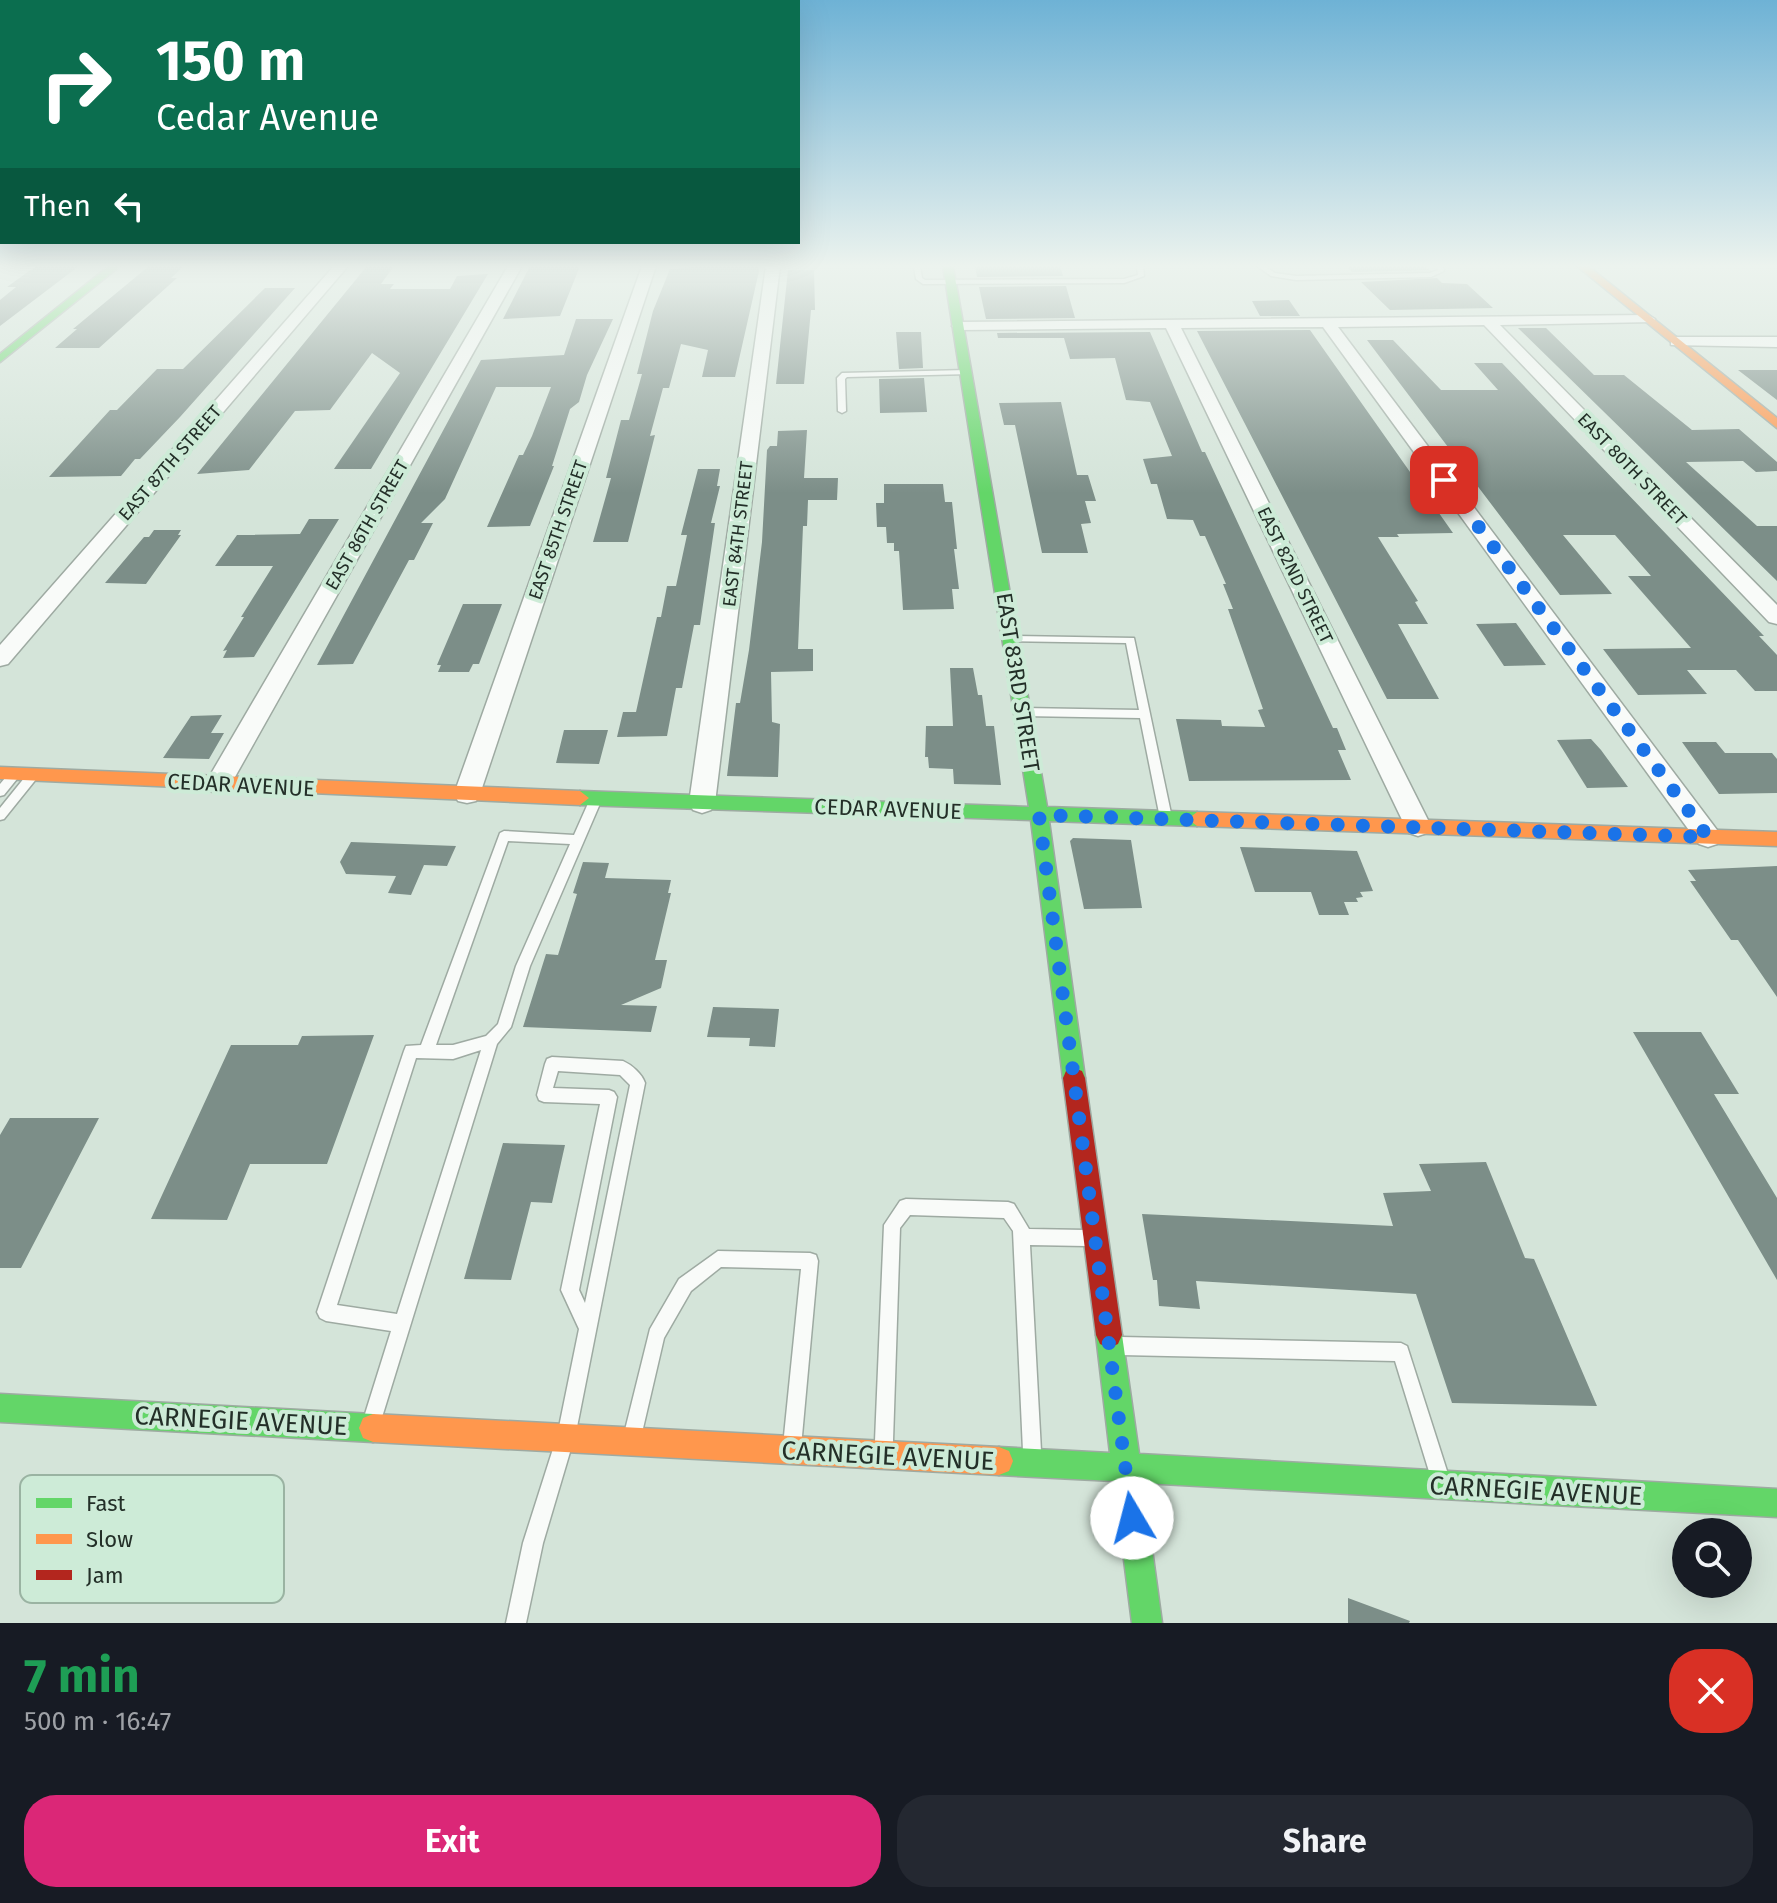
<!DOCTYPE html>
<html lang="en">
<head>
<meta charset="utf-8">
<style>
	:root { --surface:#171b24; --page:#242831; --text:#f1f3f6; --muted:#9ea1a6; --accent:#db2777 }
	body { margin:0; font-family:"Fira Sans",sans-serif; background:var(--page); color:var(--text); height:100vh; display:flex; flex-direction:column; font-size:30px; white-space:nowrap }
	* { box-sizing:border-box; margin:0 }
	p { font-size:26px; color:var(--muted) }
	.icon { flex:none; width:44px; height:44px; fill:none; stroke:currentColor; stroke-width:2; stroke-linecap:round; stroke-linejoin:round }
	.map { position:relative; height:1623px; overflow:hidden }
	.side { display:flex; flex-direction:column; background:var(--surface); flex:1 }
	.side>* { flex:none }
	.top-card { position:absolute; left:0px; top:0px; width:800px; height:244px; box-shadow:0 8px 32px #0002; background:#0b6e4f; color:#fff; overflow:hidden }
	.fabs { position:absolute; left:1672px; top:1518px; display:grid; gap:16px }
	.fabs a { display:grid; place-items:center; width:80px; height:80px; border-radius:50%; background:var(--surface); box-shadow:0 8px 32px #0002; font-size:40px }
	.pin { position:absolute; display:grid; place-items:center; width:68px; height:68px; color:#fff; margin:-34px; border-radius:16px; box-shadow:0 4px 12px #0006 }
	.me { position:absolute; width:88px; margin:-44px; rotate:352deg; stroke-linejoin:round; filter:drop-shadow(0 0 6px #0008) }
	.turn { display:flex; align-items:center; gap:28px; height:168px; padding:0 24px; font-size:36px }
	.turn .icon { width:104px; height:104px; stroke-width:2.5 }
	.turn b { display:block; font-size:56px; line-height:68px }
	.then { display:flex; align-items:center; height:76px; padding:0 24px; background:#0003; gap:16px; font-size:30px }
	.round { display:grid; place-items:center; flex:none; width:84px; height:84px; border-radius:32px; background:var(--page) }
	.summary { display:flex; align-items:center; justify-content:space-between; height:136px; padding:0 24px }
	h1 { font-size:48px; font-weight:700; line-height:60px; color:#1e9e55 }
	.primary-button { display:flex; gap:16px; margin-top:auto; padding:16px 24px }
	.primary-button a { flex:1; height:92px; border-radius:32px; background:var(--accent); color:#fff; font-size:32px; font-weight:700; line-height:92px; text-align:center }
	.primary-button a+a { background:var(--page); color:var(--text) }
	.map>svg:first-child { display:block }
	.building { fill:#7c8e88 }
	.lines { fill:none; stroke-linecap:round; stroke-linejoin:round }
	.lane-casing { stroke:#9eaaa2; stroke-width:3 }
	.street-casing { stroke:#9eaaa2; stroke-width:3 }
	.fast-casing { stroke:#9eaaa2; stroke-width:3 }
	.slow-casing { stroke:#9eaaa2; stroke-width:3 }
	.jam-casing { stroke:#9eaaa2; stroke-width:3 }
	.lane { fill:#f9fbf9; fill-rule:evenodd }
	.street { fill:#f9fbf9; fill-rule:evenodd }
	.fast { fill:#63d668; fill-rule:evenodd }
	.slow { fill:#ff974d; fill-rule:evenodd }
	.jam { fill:#b3261e; fill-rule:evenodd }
	.route { stroke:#1a73e8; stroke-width:14; stroke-dasharray:0 25.2 }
	.labels { text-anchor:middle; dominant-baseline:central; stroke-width:8; stroke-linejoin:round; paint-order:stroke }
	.far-street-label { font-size:18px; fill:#232f28; stroke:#cdebd7 }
	.street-label { font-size:22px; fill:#232f28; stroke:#cdebd7 }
	.near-street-label { font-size:26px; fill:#232f28; stroke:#cdebd7 }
	.key { fill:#cdebd7; stroke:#9ab3a2; stroke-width:2 }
	.key-label { font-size:22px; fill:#232f28 }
</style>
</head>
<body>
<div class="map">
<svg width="1777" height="1623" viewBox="0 0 1777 1623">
	<rect width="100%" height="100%" fill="#d4e4d9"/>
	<path class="building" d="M 36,266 L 79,266 L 0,326 L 0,300 L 16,287 L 7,287 Z
		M 149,266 L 184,266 L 171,278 L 177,278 L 99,348 L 55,348 L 77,329 L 73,329 Z
		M 367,266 L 394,266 L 381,284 L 394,284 L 390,289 L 450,289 L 457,276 L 488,274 L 371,469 L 334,469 L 400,373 L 372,353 L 330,410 L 295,411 L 249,470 L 197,474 Z
		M 530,266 L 580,266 L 560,316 L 503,319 Z
		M 702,266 L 758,266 L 759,271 L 735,377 L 702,377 L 708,350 L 681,344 L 669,388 L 663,388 L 650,436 L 655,435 L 628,542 L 593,542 L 611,478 L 606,478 L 621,420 L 629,420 L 642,374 L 637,374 L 653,311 L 670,269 Z
		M 975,266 L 1060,266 L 1063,276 L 977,277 Z
		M 1347,266 L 1425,266 L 1429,270 L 1352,272 Z
		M 788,270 L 814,270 L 815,310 L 811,310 L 804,384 L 776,384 Z
		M 1437,278 L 1442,283 L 1467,284 L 1493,308 L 1390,310 L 1361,282 Z
		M 1066,286 L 1075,318 L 986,319 L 979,287 Z
		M 265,288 L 295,288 L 180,417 L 140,459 L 135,459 L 121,476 L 49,477 L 110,410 L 117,410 L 157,369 L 183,369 Z
		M 1289,300 L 1300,316 L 1260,316 L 1252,301 Z
		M 576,319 L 613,319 L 587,375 L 579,402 L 570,409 L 552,466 L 554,466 L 530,526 L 487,527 L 519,455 L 523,455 L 532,436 L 551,387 L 496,387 L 445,499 L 421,523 L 433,523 L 414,560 L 409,560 L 353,664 L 317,665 L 481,360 L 564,355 Z
		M 1518,328 L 1546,328 L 1594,375 L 1624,375 L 1692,430 L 1739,429 L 1777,462 L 1777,471 L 1756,472 L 1743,461 L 1686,462 L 1757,526 L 1777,526 L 1777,581 Z
		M 1310,330 L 1453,533 L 1397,534 L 1399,537 L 1378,537 L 1418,601 L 1415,602 L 1428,624 L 1398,624 L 1439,699 L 1387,699 L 1197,331 Z
		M 896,332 L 921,332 L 923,368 L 899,369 Z
		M 1150,332 L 1202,452 L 1205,452 L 1333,728 L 1337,728 L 1346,750 L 1338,750 L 1351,780 L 1189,781 L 1176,719 L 1221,720 L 1222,726 L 1265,727 L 1258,710 L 1263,709 L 1228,609 L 1233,609 L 1223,584 L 1226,584 L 1205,536 L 1200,536 L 1193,520 L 1167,519 L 1157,484 L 1151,484 L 1143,459 L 1172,456 L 1150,402 L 1126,400 L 1115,358 L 1070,359 L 1064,338 L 998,338 L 997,333 Z
		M 1367,340 L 1393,340 L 1441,390 L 1498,390 L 1474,363 L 1502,363 L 1764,636 L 1759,636 L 1777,655 L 1777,691 L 1755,691 L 1736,670 L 1687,670 L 1707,694 L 1638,695 L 1603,649 L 1691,648 L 1628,576 L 1651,576 L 1615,535 L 1563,535 L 1612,594 L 1560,595 Z
		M 1738,370 L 1777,370 L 1777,400 Z
		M 924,378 L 927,412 L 880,413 L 879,379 Z
		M 1061,402 L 1077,475 L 1088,475 L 1096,501 L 1085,501 L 1091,523 L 1081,524 L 1088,553 L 1042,553 L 1015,425 L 1004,425 L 999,403 Z
		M 807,430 L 804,478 L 838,478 L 837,500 L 808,500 L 807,526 L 803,526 L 798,649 L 813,649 L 813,671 L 771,672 L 772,722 L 780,724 L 778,777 L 727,776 L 736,703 L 740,703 L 749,650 L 762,542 L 767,450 L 770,446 L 777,446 L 778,431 Z
		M 698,469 L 720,469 L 717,486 L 720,486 L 711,523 L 715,523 L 700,625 L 694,625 L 682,688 L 676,688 L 667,736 L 617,737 L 623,712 L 636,712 L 657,617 L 661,617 L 667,586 L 676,586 L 687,535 L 681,535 Z
		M 884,484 L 943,484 L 945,502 L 952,502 L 957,549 L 954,549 L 959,589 L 952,589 L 954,609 L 903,610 L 899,551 L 894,551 L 894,543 L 887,543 L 886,527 L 877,527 L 876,503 L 884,503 Z
		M 309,519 L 339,519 L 254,657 L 223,658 L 227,650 L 223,651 L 244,617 L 241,617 L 273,566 L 215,566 L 237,535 L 300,534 Z
		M 154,530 L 181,530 L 178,535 L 181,535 L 146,584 L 105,583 L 144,537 L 149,537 Z
		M 463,604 L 502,604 L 479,664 L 473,664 L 469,672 L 438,672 L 441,665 L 437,665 Z
		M 1516,623 L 1546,665 L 1504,666 L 1476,624 Z
		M 950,668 L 973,668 L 978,695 L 982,695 L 986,726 L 994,726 L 1001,785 L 954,784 L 953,769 L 929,768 L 928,757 L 925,757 L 926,726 L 953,726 Z
		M 222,715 L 211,733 L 224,733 L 209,759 L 163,758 L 191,716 Z
		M 564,730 L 608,730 L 599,764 L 556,763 Z
		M 1591,739 L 1601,750 L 1628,787 L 1587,788 L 1557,740 Z
		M 1682,742 L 1716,742 L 1725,753 L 1772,753 L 1777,759 L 1777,793 L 1719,794 Z
		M 1073,838 L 1131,840 L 1142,908 L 1084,909 L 1070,841 Z
		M 351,842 L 456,846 L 447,866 L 424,865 L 411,895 L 388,893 L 396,876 L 346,874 L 340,862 Z
		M 1240,847 L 1357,851 L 1373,891 L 1360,892 L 1363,897 L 1356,898 L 1358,902 L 1344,902 L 1349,915 L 1319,915 L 1311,892 L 1255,892 Z
		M 583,862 L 609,863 L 605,878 L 671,880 L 668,893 L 671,893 L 655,960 L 667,960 L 661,988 L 621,1005 L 657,1006 L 651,1032 L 523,1027 L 546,954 L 558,955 L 577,894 L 573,893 Z
		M 1777,866 L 1777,997 L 1738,940 L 1731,940 L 1690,881 L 1696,881 L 1688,870 Z
		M 713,1007 L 779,1009 L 775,1047 L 749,1046 L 750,1038 L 707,1037 Z
		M 1633,1032 L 1701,1032 L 1739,1094 L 1714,1094 L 1777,1198 L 1777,1280 Z
		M 374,1035 L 327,1164 L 250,1164 L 227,1220 L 151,1219 L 231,1045 L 298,1045 L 302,1036 Z
		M 10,1118 L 99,1118 L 21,1268 L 0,1268 L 0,1135 Z
		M 503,1143 L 565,1145 L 552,1203 L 531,1202 L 511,1280 L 464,1279 Z
		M 1486,1162 L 1525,1258 L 1534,1259 L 1597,1406 L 1452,1403 L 1416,1294 L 1196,1281 L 1200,1309 L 1159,1306 L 1157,1280 L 1153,1280 L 1142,1214 L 1393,1226 L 1383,1193 L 1431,1191 L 1419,1164 Z
		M 1348,1598 L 1410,1621 L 1409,1623 L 1348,1623 Z"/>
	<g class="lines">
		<g class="lane-casing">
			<path id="lane" d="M 914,266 L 920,266 L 922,278 L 925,280 L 1124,279 L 1138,275 L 1137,266 L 1143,266 L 1144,276 L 1124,283 L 923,284 L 916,279 Z
				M 1257,266 L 1264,266 L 1275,273 L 1296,276 L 1430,273 L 1438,270 L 1437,266 L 1443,266 L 1444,271 L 1431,277 L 1296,280 L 1271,276 Z
				M 967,370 L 970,370 L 970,374 L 847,377 L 845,379 L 846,411 L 842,413 L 838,411 L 837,378 L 842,373 Z
				M 1011,636 L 1134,638 L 1172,818 L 1170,821 L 1162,821 L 1160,818 L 1140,718 L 1023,716 L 1018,712 L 1023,708 L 1139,710 L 1126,643 L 1007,641 L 1006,639 Z
				M 15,770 L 21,774 L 4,795 L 0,796 L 0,784 L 11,771 Z
				M 33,771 L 39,775 L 37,778 L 4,819 L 0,820 L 0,808 L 29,772 Z
				M 596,795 L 602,799 L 530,966 L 511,1027 L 497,1044 L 383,1414 L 380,1420 L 374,1423 L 368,1420 L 365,1414 L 391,1331 L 326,1321 L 320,1318 L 317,1312 L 404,1051 L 406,1046 L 421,1045 L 500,833 L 504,831 L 574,835 L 590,799 ZM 508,841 L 570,844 L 516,966 L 498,1024 L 486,1036 L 453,1045 L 436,1045 ZM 481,1050 L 397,1314 L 337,1305 L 416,1058 L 453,1059 Z
				M 552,1057 L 623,1061 C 632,1065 642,1074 645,1083 L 577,1427 L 575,1434 L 568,1436 L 561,1434 L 559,1427 L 579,1329 L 561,1290 L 600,1104 L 544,1102 L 539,1100 L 537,1095 L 545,1064 L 547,1059 ZM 558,1071 L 620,1075 L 630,1085 L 585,1303 L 579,1290 L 617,1097 L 614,1092 L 609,1090 L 553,1088 Z
				M 906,1199 L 1008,1202 L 1014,1204 L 1029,1229 L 1086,1230 L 1092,1232 L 1094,1238 L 1092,1244 L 1086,1246 L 1030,1245 L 1041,1451 L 1039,1458 L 1032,1460 L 1025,1458 L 1023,1451 L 1013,1231 L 1004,1218 L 910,1215 L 900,1228 L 893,1441 L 891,1448 L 884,1450 L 877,1448 L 875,1441 L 884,1225 L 900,1201 Z
				M 718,1251 L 810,1253 L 816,1255 L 818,1261 L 802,1436 L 800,1443 L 793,1445 L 786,1443 L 784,1436 L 801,1269 L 721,1267 L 691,1291 L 664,1338 L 641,1437 L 634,1439 L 627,1437 L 625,1430 L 650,1329 L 679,1279 Z
				M 1121,1337 L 1401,1343 L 1407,1346 L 1447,1471 L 1445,1478 L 1438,1480 L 1431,1478 L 1395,1361 L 1121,1355 L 1115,1352 L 1112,1346 L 1115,1340 Z
				M 561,1443 L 568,1445 L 570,1452 L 543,1543 L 526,1623 L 506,1623 L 523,1543 L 552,1452 L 554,1445 Z"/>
		</g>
		<g class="street-casing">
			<path id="street" d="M 334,266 L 348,266 L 8,664 L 0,666 L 0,645 Z
				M 508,266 L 522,266 L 231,784 L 227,791 L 218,793 L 209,791 L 205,784 Z
				M 642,266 L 656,266 L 480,794 L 476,801 L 467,803 L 458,801 L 454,794 Z
				M 766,266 L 780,266 L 715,803 L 711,810 L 702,813 L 693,810 L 689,803 Z
				M 1648,315 L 1655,319 L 1653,322 L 1500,325 L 1777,605 L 1777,624 L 1769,622 L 1484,325 L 1338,327 L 1717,830 L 1721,837 L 1717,844 L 1708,847 L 1699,844 L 1323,327 L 1181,328 L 1431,826 L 1427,833 L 1418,836 L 1409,833 L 1405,826 L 1166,328 L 959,330 L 952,326 L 959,322 Z
				M 1676,337 L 1777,337 L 1777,347 L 1671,345 L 1671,339 Z"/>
		</g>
		<g class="fast-casing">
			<path id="fast" d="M 109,266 L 120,266 L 0,362 L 0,354 Z
				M 943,266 L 953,266 L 1047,807 L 1197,812 L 1206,819 L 1197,826 L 1049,821 L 1085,1078 L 1082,1085 L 1074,1088 L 1066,1085 L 1063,1078 L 1031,820 L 580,805 L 571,798 L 580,791 L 1029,807 Z
				M 1109,1322 L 1118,1326 L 1122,1335 L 1139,1454 L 1777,1489 L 1777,1517 L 1143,1483 L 1162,1623 L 1132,1623 L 1114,1481 L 999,1475 L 989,1471 L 985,1461 L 989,1451 L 999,1447 L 1110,1453 L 1096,1335 L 1100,1326 Z
				M 0,1394 L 373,1414 L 383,1418 L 387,1428 L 383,1438 L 373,1442 L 0,1422 Z"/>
		</g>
		<g class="slow-casing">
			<path id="slow" d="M 1577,266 L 1588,266 L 1777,418 L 1777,428 Z
				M 0,767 L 580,791 L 589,798 L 580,805 L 0,779 Z
				M 1197,812 L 1777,832 L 1777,846 L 1197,826 L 1188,819 Z
				M 373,1414 L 999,1447 L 1009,1451 L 1013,1461 L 1009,1471 L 999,1475 L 373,1442 L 363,1438 L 359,1428 L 363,1418 Z"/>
		</g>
		<g class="jam-casing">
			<path id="jam" d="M 1074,1068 L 1082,1071 L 1085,1078 L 1122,1335 L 1118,1344 L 1109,1348 L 1100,1344 L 1096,1335 L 1063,1078 L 1066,1071 Z"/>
		</g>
		<use href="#lane" class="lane"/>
		<use href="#street" class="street"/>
		<use href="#fast" class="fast"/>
		<use href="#slow" class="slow"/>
		<use href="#jam" class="jam"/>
	</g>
	<linearGradient id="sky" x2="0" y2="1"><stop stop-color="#6eb2d5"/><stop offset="0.54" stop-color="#ecf3ee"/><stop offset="1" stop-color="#ecf3ee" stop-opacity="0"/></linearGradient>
	<rect width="1777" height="493" fill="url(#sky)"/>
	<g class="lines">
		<path class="route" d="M 1132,1518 L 1039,815 L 1708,837 L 1444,480"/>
	</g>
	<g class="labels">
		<g class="far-street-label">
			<text transform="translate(170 463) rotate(-49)">EAST 87TH STREET</text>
			<text transform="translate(1632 469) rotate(46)">EAST 80TH STREET</text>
			<text transform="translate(367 525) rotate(-60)">EAST 86TH STREET</text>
			<text transform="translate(558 530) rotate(-71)">EAST 85TH STREET</text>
			<text transform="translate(738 534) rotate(-83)">EAST 84TH STREET</text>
			<text transform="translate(1295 575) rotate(64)">EAST 82ND STREET</text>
		</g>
		<g class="street-label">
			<text transform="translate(1018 682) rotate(81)">EAST 83RD STREET</text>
			<text transform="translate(241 785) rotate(3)">CEDAR AVENUE</text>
			<text transform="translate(888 809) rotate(2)">CEDAR AVENUE</text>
		</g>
		<g class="near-street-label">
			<text transform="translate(241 1421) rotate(3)">CARNEGIE AVENUE</text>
			<text transform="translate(888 1456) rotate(3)">CARNEGIE AVENUE</text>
			<text transform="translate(1536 1491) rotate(3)">CARNEGIE AVENUE</text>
		</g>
	</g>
	<rect x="20" y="1475" width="264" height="128" rx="12" class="key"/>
	<rect x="36" y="1498" width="36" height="10" fill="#63d668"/>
	<rect x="36" y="1534" width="36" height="10" fill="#ff974d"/>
	<rect x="36" y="1570" width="36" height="10" fill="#b3261e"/>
	<g class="key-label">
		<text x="86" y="1511">Fast</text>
		<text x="86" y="1547">Slow</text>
		<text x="86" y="1583">Jam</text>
	</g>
</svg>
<div class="fabs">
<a><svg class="icon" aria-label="search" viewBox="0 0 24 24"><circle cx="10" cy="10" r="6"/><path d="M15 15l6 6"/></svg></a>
</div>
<div class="pin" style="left:1444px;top:480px;background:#d93025"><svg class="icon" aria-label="arrive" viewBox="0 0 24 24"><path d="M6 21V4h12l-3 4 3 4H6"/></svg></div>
<svg class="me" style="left:1132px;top:1518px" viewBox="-20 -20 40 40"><circle r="19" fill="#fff"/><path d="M0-13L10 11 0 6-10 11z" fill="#1a73e8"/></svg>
<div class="top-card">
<div class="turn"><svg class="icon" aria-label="right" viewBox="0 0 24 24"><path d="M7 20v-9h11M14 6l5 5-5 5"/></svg><div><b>150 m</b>Cedar Avenue</div></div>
<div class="then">Then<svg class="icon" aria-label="left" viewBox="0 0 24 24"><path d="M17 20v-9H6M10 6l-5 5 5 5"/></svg></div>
</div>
</div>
<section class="side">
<div class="summary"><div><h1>7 min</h1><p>500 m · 16:47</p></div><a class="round" style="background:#d93025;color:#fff"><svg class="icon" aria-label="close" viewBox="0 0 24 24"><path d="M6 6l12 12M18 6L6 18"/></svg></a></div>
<div class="primary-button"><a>Exit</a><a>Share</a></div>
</section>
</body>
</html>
